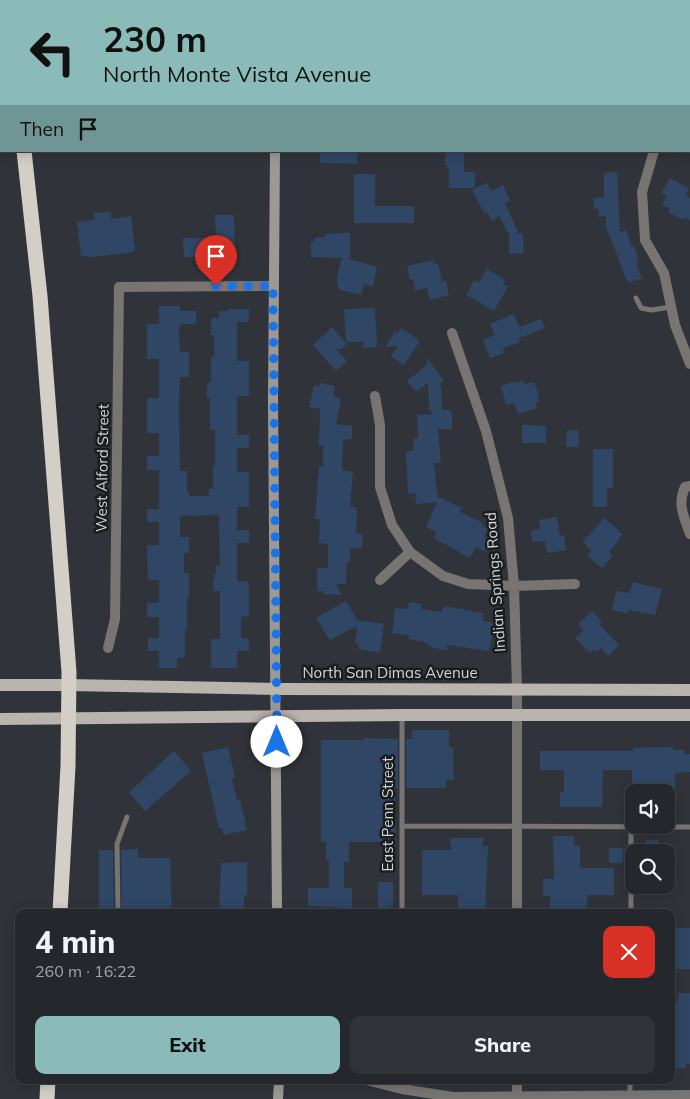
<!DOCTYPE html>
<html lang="en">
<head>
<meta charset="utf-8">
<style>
	:root { --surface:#24272c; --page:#303338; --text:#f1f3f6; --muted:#a3a5a9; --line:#414448; --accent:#8bbbb9 }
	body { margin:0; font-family:Mulish,sans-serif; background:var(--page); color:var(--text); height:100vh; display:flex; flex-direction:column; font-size:19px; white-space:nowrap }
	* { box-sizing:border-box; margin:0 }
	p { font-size:16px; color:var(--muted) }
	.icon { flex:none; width:28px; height:28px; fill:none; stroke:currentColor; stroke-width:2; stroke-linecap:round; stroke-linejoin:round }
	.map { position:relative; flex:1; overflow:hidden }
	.side { position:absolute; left:15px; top:909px; width:660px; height:175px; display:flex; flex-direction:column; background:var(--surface); border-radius:10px; box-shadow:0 2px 12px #0003,0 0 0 1px var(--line) }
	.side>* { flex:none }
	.guide { position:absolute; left:0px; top:0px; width:690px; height:152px; box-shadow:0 2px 12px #0003,0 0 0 1px var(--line); background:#8bbbb9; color:#111; overflow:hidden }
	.controls { position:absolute; left:625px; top:784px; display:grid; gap:10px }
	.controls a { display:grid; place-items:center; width:50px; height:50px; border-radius:10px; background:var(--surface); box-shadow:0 2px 12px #0003,0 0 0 1px var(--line); font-size:25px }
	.pin { position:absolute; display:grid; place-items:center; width:42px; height:42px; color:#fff; margin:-51px -21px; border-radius:50% 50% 50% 0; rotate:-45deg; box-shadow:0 0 5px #0007 }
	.pin .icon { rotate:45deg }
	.me { position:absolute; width:55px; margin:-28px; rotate:0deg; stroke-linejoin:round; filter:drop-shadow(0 0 4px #0008) }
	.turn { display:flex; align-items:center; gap:18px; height:105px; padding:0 20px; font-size:22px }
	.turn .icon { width:65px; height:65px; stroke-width:2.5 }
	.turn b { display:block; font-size:35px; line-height:42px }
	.then { display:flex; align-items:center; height:48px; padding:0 20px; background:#0003; gap:10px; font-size:19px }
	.round { display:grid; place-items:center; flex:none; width:52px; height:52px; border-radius:10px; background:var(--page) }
	.summary { display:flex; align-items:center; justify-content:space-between; height:85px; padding:0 20px }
	h1 { font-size:30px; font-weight:800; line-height:38px }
	.primary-button { display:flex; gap:10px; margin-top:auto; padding:10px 20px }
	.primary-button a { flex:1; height:58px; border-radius:10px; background:var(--accent); color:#111; font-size:20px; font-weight:800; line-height:58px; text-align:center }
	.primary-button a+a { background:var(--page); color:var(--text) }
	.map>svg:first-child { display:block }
	.building { fill:#2f4665 }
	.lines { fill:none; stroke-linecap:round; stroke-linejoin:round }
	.service { stroke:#777471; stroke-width:5 }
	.minor { stroke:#777471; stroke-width:10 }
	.secondary { stroke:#9c9994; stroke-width:10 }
	.primary { stroke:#b9b4ae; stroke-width:12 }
	.motorway { stroke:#d3cec6; stroke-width:15 }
	.route { stroke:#1a73e8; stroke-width:9; stroke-dasharray:0 16.2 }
	.labels { text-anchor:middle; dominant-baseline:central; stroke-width:5; stroke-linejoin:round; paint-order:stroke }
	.street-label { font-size:15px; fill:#d2d5d9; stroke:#1a1c1e }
</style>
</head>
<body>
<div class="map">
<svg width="690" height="1099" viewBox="0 0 690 1099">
	<rect width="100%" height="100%" fill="#30343a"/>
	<path class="building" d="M 320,151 L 357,151 L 357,164 L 320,163 Z
		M 445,151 L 464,151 L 464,172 L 475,172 L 475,188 L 449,188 L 449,168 L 447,168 L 447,165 L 445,165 Z
		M 617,172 L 620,232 L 626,230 L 631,246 L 634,246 L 639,262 L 636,263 L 642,278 L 628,283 L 606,227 L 606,216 L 599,217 L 598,208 L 594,209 L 593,198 L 604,197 L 604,173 Z
		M 354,174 L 375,174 L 375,206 L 414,206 L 414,223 L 354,223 Z
		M 670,178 L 689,189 L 686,195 L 690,198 L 690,220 L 684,217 L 683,220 L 668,212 L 670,209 L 662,205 L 667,196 L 661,193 Z
		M 487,183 L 491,191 L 503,185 L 510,201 L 505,203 L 518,232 L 515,234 L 523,233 L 524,253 L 509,254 L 509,234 L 499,216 L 492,221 L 487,212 L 485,214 L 472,190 Z
		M 111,212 L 111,219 L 131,216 L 135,250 L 133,251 L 133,252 L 93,257 L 81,256 L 77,222 L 95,220 L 94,213 Z
		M 215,215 L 234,215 L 235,256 L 184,257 L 183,238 L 216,238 Z
		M 350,233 L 350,258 L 346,258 L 377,267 L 373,287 L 364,284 L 361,295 L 338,289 L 337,276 L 342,258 L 311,257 L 311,242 L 314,242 L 314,238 L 326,237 L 326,234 Z
		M 433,260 L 434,264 L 438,263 L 442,282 L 446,281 L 449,295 L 430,300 L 427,288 L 415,291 L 413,279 L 410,280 L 407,266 Z
		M 487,269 L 505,280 L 503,284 L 508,286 L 494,311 L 466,295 L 474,280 L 479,283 Z
		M 159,306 L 180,306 L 180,311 L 196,311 L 196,324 L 180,324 L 179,331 L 180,352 L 189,352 L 189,377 L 180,377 L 179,405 L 180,471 L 187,471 L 187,491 L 189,491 L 189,496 L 209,496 L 209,489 L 213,489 L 213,465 L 215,465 L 215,430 L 210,430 L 210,398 L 207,398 L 207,382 L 211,382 L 211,357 L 214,357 L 214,335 L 211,335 L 211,318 L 219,318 L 219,311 L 228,311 L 228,309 L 249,309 L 249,322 L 237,322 L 237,361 L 249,361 L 249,396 L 237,396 L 237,435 L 249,435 L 249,448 L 237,448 L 237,472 L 249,472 L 249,507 L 237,507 L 237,530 L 249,530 L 249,543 L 237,543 L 237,581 L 249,582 L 249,616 L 241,617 L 241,638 L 249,638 L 249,651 L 237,651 L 237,668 L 211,668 L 211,639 L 220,639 L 220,591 L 213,591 L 213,581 L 214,581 L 214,574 L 216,574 L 216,565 L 220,565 L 219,515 L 180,516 L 180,537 L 189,537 L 189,553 L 184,553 L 184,573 L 189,573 L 189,598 L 187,598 L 187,630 L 185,630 L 185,658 L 177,658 L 177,668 L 159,668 L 159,651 L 148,651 L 148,638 L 159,638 L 159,617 L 147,617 L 147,603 L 159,603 L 159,580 L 148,580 L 147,545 L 159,545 L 159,522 L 147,522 L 147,509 L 159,509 L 159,470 L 147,470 L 147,456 L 159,456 L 159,433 L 147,433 L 147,398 L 159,398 L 159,359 L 147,359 L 147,324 L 159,324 Z
		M 375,308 L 377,347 L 363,348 L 363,342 L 346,342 L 344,309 Z
		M 514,314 L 519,327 L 541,319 L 545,328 L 519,338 L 520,342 L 503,348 L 504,353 L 490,358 L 483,340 L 494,335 L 490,324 Z
		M 332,327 L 347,344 L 341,349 L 336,349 L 347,361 L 336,371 L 313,345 Z
		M 401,328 L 420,341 L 404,365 L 391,356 L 398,346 L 385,347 L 395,331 L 398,333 Z
		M 427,358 L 444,381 L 439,384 L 441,387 L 442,410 L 451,410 L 452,417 L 452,429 L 438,429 L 441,463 L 434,463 L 438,500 L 439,497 L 462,508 L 460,512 L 483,523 L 482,526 L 488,529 L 484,537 L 493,541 L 487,552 L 476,547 L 470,558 L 458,552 L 459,551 L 434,539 L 436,532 L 426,527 L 437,502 L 416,504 L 415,493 L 408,494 L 406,452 L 414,450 L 413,439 L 418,438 L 417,415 L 433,414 L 429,409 L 428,383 L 416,392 L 407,381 L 427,365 Z
		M 515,381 L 516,383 L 523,381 L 524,384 L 534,382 L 539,396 L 537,396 L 539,401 L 535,403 L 537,408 L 518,414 L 514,403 L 506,405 L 501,386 Z
		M 320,383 L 335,386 L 333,396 L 341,399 L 336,424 L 352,426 L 352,439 L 343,440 L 342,470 L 353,472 L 350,506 L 357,508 L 356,533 L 363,535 L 362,548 L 350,549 L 350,562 L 347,562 L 346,584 L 336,584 L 342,595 L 323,594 L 323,591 L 317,591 L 317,568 L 328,568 L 328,544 L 319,543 L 320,519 L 315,519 L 319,466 L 323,466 L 323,446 L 319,446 L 320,409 L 309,407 L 314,386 L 319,386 Z
		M 522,425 L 546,426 L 546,443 L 522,443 Z
		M 578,430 L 579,447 L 566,447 L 567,431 Z
		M 593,449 L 613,449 L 613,488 L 607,488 L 607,507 L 593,507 Z
		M 557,517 L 560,536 L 564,535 L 566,550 L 547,553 L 545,541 L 532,542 L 531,530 L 540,529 L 539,520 Z
		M 604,518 L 623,534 L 618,539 L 619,540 L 609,552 L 613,556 L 602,568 L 587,556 L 591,550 L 583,542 Z
		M 633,582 L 662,589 L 655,615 L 628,610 L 627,613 L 612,610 L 616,591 L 629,593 Z
		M 346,601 L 358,622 L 358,620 L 384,624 L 380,653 L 358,649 L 359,644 L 355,643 L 357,626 L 330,640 L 326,634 L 316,618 Z
		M 410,602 L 422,604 L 421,609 L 441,612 L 444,606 L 483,613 L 483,621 L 495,623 L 489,651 L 447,645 L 447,650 L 433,648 L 425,642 L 408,639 L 409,636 L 392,633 L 395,608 L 407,609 Z
		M 592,611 L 602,621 L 599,624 L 619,645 L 608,656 L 601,648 L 596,652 L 594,650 L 590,653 L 575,638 L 584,630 L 578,624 Z
		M 412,730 L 449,730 L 449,747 L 453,747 L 454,780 L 446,780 L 446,788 L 406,788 L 406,739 L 412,739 Z
		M 364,738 L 398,739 L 398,788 L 395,788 L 396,847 L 381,847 L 381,842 L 349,842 L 349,862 L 344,862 L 344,888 L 352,888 L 352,912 L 339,912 L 339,907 L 308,906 L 308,888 L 329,888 L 329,861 L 326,861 L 326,842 L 321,842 L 321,740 L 364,740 Z
		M 228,747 L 235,778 L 232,779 L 237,800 L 240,799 L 247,830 L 224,835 L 222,828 L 219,828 L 202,753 Z
		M 673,747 L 673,750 L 685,750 L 685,754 L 690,754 L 690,772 L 675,773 L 675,792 L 662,792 L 662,786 L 632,785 L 632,770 L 603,770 L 602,807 L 560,807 L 560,792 L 564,792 L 564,770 L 540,770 L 540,751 L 633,751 L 633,748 Z
		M 174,751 L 191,771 L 145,811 L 129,792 Z
		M 553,836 L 574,836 L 574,846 L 580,846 L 580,868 L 614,868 L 614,895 L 587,895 L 587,912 L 550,912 L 550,896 L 543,896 L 543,879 L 554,879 Z
		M 450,838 L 483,838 L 483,846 L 488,846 L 485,912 L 458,912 L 458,895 L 422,895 L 422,850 L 451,850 Z
		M 646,840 L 658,840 L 658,852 L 646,852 Z
		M 609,848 L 623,848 L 623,863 L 609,863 Z
		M 138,849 L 138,858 L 170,858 L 172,912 L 122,912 L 121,850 Z
		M 99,850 L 113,850 L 114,912 L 99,912 Z
		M 247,862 L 247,895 L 244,895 L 244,912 L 219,912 L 221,863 Z
		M 378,882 L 393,882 L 393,906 L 390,906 L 390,912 L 378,912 Z
		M 672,928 L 690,928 L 690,969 L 675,969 L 675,947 L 671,947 Z
		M 678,993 L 690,993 L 690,1064 L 686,1064 L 686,1068 L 671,1068 L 671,1039 L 676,1039 L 676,1015 L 671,1015 L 671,1003 L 678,1003 Z"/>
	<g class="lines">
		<path class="service" d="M 636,298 L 641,308 L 651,310 L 671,307
			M 402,826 L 690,827
			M 118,912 L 117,844 L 127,817
			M 402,912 L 402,716
			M 631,912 L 631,827
			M 630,1096 L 630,1080"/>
		<path class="minor" d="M 156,0 L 156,1
			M 611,0 L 612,1
			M 654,151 L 642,192 L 645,240 L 664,273 L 675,325 L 690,364
			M 452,333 L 486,431 L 508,518 L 514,586 L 517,689 L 517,912
			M 375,396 L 380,425 L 380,487 L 392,525 L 410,552 L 443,576 L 468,584 L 514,586 L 575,584
			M 690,486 L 685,487 C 677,504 684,517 690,534
			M 380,580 L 410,552
			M 108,648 L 115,619 L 119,287 L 273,286
			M 366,1080 L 402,1089 L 453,1097 L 690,1095
			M 517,1096 L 517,1080"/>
		<path class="secondary" d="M 277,1 L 277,0
			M 275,151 L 273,402 L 277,912
			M 278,1099 L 279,1080"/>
		<path class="primary" d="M 0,685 L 68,685 L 277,689 L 690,690
			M 0,719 L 402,715 L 690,715"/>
		<path class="motorway" d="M 7,0 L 7,1
			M 24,151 L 40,296 L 69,672 L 68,766 L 60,912
			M 47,1099 L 48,1080"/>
	</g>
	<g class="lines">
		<path class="route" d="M 216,286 L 273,286 L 277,742"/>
	</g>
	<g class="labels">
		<g class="street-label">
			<text transform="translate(102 468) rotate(-89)">West Alford Street</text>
			<text transform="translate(495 582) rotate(-94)">Indian Springs Road</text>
			<text x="390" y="672">North San Dimas Avenue</text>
			<text transform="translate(387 814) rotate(-90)">East Penn Street</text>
		</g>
	</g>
</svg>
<div class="controls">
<a><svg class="icon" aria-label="sound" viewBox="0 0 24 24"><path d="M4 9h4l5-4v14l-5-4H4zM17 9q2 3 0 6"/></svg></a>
<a><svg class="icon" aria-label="search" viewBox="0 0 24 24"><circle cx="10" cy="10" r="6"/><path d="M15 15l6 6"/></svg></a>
</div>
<div class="pin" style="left:216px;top:286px;background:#d93025"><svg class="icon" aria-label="arrive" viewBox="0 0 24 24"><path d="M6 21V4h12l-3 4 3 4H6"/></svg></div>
<svg class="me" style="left:277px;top:742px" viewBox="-20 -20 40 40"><circle r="19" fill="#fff"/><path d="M0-13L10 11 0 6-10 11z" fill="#1a73e8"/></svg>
<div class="guide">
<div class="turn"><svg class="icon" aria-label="left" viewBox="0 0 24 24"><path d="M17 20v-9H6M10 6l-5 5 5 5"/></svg><div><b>230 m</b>North Monte Vista Avenue</div></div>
<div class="then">Then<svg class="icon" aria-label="arrive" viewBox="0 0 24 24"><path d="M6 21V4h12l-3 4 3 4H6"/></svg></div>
</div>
<section class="side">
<div class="summary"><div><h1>4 min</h1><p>260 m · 16:22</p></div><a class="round" style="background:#d93025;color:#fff"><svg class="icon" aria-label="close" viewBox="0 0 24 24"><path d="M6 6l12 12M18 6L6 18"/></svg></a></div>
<div class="primary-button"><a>Exit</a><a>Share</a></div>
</section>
</div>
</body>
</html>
